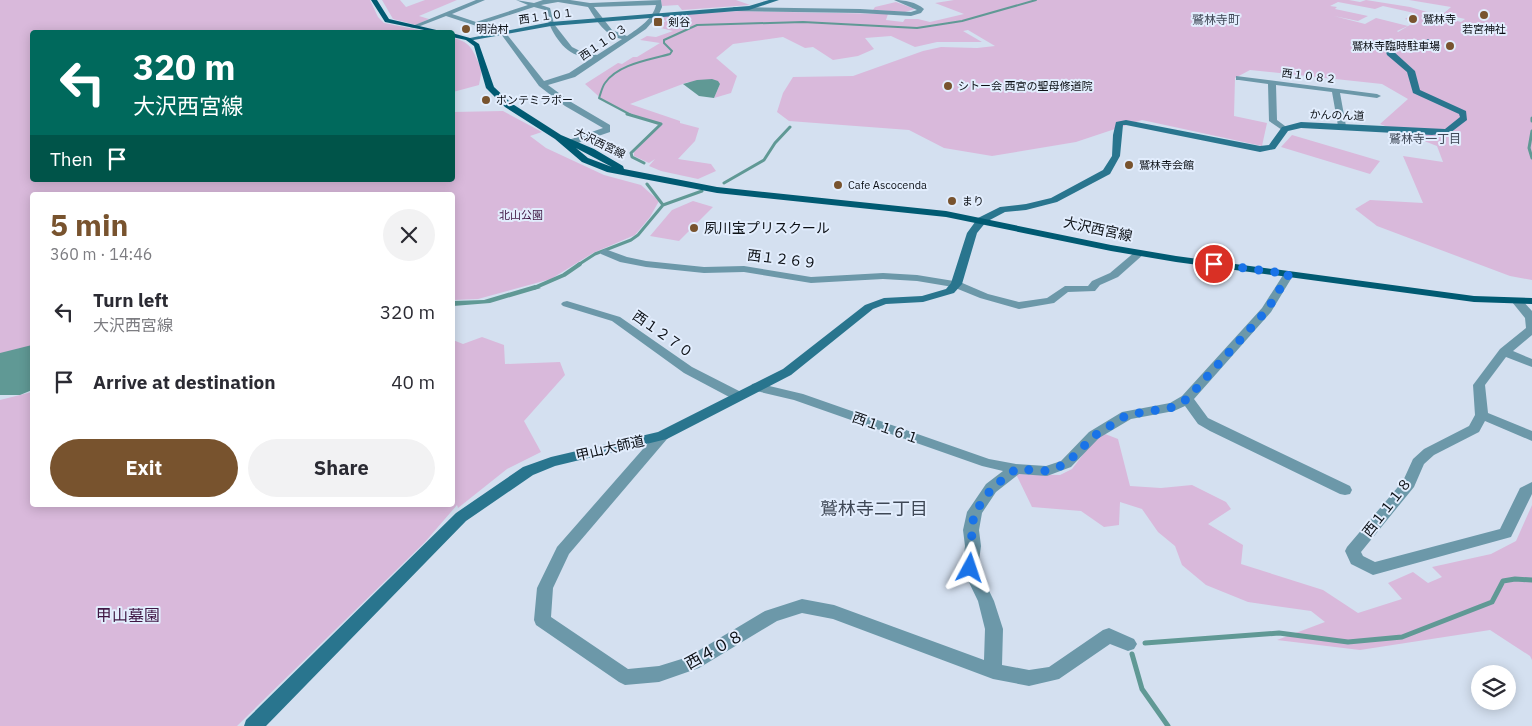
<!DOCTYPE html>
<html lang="en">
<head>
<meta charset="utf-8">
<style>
	:root { --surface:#fff; --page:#f2f2f3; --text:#2b2b33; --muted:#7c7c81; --accent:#78532e }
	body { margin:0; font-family:"IBM Plex Sans","Noto Sans JP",sans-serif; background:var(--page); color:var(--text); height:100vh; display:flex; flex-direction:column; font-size:19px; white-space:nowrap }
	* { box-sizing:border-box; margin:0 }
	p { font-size:16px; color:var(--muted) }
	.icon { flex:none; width:28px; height:28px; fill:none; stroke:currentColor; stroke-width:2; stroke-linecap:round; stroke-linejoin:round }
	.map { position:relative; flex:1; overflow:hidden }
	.panel { position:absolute; left:30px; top:192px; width:425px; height:315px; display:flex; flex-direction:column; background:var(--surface); border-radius:5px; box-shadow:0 2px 12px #0003 }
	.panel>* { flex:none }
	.banner { position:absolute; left:30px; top:30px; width:425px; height:152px; border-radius:5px; box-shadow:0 2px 12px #0003; background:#00695c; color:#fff; overflow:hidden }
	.controls { position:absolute; left:1471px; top:665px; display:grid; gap:10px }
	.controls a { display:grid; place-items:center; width:45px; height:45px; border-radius:50%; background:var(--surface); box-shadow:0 2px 12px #0003; font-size:25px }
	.pin { position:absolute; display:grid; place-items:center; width:42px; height:42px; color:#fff; margin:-21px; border:2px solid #fff; border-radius:50%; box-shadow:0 1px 5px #0007 }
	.me { position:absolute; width:55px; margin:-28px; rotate:5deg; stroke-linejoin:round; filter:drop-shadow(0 0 4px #0008) }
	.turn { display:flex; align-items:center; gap:18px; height:105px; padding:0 20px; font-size:22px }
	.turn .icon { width:65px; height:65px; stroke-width:2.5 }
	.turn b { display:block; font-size:35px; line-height:42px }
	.then { display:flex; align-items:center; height:48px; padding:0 20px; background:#0003; gap:10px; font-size:19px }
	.round { display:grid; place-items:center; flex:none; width:52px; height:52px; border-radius:26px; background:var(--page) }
	.head { display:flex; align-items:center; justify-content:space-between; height:85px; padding:0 20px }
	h1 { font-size:30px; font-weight:700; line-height:38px; color:var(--accent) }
	.cta { display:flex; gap:10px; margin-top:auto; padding:10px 20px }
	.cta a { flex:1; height:58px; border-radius:30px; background:var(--accent); color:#fff; font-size:20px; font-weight:700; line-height:58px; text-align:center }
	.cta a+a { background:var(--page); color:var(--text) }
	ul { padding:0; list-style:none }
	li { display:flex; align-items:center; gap:15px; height:70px; padding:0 20px }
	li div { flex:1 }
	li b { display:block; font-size:19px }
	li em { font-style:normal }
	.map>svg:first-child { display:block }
	.green { fill:#d9b9db; fill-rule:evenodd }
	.water { fill:#609995 }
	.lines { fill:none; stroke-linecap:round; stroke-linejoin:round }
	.stream-far3 { stroke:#609995; stroke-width:2 }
	.stream-far2 { stroke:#609995; stroke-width:3 }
	.stream-far1 { stroke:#609995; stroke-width:4 }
	.stream { stroke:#609995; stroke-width:5 }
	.street { fill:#6c98a9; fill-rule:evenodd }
	.secondary { fill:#29758e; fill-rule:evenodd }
	.primary { fill:#005a72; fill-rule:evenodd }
	.route { stroke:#1a73e8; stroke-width:9; stroke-dasharray:0 16.2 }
	.poi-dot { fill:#78532e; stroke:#e2edfd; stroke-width:2 }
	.labels { text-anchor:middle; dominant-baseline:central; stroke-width:4; stroke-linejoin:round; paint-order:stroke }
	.far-street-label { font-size:11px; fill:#0b0f14; stroke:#e2edfd }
	.far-poi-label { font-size:11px; fill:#0b0f14; stroke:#e2edfd; text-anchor:start }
	.far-park-label { font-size:11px; fill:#3f1743; stroke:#e2edfd }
	.far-neighbourhood-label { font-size:12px; fill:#3f4856; stroke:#e2edfd }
	.poi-label { font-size:14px; fill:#0b0f14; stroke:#e2edfd; text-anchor:start }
	.street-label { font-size:14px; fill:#0b0f14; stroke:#e2edfd }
	.near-park-label { font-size:16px; fill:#3f1743; stroke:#e2edfd }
	.near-street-label { font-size:16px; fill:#0b0f14; stroke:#e2edfd }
	.near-neighbourhood-label { font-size:18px; fill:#3f4856; stroke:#e2edfd }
</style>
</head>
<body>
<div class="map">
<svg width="1532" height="726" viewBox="0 0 1532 726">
	<rect width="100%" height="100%" fill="#d4e0f0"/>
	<path class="green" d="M 0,0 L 370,0 L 378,17 L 384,23 L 429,32 L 32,32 L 32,180 L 452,180 L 453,112 L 503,111 L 542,132 L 530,136 L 546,148 L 604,175 L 641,185 L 659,201 L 650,217 L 635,235 L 593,253 L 551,279 L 478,299 L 453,300 L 452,195 L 32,195 L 32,350 L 0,360 Z
		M 382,0 L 400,0 L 406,7 L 425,0 L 457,0 L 419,16 L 429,19 L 416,25 L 393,19 Z
		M 661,0 L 736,0 L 750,5 L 682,10 L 678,5 L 662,6 Z
		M 954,0 L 1349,0 L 1360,2 L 1366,0 L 1410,7 L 1461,22 L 1465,19 L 1443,14 L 1451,7 L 1409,0 L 1532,0 L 1532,280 L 1510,276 L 1377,226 L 1355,209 L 1370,200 L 1423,203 L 1403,156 L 1443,162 L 1437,146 L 1380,124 L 1408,99 L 1382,84 L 1250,70 L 1235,78 L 1234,116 L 1267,123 L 1262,146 L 1142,120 L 1076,142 L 992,156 L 944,148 L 909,130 L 789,121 L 777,112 L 783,93 L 793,77 L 853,76 L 923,51 L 941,47 L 977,48 L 995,46 L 968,30 L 963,31 L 982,42 L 937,42 L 915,47 L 891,36 L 865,38 L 874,49 L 858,56 L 833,60 L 813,47 L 805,48 L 783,37 L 733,44 L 716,58 L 737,76 L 731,93 L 714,98 L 720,84 L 688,82 L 630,104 L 680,121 L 680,123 L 699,128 L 695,141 L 678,159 L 711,164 L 716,171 L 698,179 L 661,171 L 649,166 L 655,159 L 649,163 L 634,156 L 634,152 L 660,126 L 606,103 L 585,84 L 618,63 L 622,64 L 633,57 L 637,57 L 660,43 L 640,40 L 647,36 L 656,37 L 673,31 L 657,27 L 666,21 L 662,19 L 665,15 L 741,11 L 888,14 L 886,20 L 903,22 L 905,19 L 918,19 L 930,22 L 964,14 L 935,3 ZM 1338,2 L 1375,9 L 1383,6 L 1414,13 L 1405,19 L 1415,22 L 1398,32 L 1397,31 L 1408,26 L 1376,18 L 1365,24 L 1334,16 L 1358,21 L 1368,16 L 1335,9 L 1337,7 L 1330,6 Z
		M 896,2 L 915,9 L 905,12 L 873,10 L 875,7 Z
		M 453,38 C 474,43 472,52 482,69 L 479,85 L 453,92 Z
		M 1292,135 L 1380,161 L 1370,174 L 1281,147 Z
		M 693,201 L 713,207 L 679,241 L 650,236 L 672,210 Z
		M 482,337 L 504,345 L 505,364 L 560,362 L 565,375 L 524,421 L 541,452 L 507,469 L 458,508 L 457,505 L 425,542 L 237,726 L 0,726 L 0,400 L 32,392 L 32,505 L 452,505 L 453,340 L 463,344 Z
		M 1100,432 L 1118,439 L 1130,486 L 1161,488 L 1192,485 L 1226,502 L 1231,509 L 1208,524 L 1243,545 L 1241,564 L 1323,590 L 1358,613 L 1402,599 L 1388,583 L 1413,572 L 1428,583 L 1442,577 L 1432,567 L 1491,554 L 1516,541 L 1532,505 L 1532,660 L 1530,656 L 1490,630 L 1360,650 L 1277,640 L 1325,622 L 1311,611 L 1248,602 L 1206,585 L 1182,565 L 1175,546 L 1158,532 L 1142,509 L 1120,502 L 1119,525 L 1104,527 L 1081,511 L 1032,507 L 1016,474 L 1060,475 L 1072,469 Z"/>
	<path class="water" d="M 712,79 L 718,81 L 720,84 L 714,98 L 699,96 L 683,84 L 697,80 Z
		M 535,285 L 541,288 L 490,303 L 453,306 L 453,301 L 484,300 Z
		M 32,345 L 32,390 L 20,395 L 0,395 L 0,353 Z"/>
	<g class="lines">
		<path class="stream-far3" d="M 631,115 L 599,98 C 601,93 602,87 605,83 C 618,64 649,60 670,54 L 672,51 L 664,43 L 664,40 L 697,25 L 803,22 L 917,28 L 962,21 L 1036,0"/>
		<path class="stream-far2" d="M 627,114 L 661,124 L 631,153 L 632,157 L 644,163
			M 1532,118 L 1532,121
			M 1532,131 L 1529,148 L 1532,158
			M 724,183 L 764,160 L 775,143 L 790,127
			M 647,184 L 663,205
			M 578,265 L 595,254 L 631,240 L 638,235 L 663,205 L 702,191"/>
		<path class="stream-far1" d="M 534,288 L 564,275 L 580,264"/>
		<path class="stream" d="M 1145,643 L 1279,633 L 1348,642 L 1402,637 L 1492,602 L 1503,581 L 1515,579 L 1532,580
			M 1132,654 L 1142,689 L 1168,726"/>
		<path class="street" d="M 476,0 L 485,0 L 452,14 L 476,22 L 528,5 L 516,0 L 534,3 L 543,0 L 570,0 L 590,3 L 661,0 L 662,7 L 659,14 L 646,29 L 575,77 L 548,85 L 571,102 L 610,125 L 610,132 L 569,146 L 563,146 L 563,142 L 603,128 L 565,106 L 539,86 L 501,34 L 446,16 L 415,28 L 410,27 ZM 558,2 L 588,7 C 597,21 604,35 622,39 L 597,55 L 580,51 L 572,47 L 554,24 L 550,8 L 541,5 ZM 656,5 C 653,19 639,28 627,36 L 612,30 L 594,7 ZM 534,7 L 545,10 C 548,26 560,49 577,55 C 582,57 587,57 592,58 L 569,73 L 544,81 L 505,32 L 482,24 Z
			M 894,0 C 905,0 916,2 924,9 L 921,13 L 911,16 L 860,13 L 734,11 L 731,9 L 734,7 L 860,9 L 911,12 L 917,10 Z
			M 1236,76 L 1377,94 L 1381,96 L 1377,98 L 1340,93 L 1346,126 L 1342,129 L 1338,126 L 1332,92 L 1276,85 L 1277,120 L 1289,129 L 1285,132 L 1269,121 L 1268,84 L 1239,80 L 1236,80 Z
			M 605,249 L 627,257 L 646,261 L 704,267 L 744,266 L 811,277 L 883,273 L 917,275 L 960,282 L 988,294 L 1019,302 L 1047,298 L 1065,286 L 1088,286 L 1092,281 L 1110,273 L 1136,251 L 1144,251 L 1145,253 L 1118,277 L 1100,285 L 1095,291 L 1068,292 L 1054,303 L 1019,309 L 980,298 L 953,287 L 917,281 L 883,279 L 811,283 L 744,272 L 704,273 L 646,267 L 620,262 L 601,254 L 600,252 Z
			M 1289,271 L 1294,274 L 1271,312 L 1194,399 L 1208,418 L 1350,486 L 1352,490 L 1350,494 L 1345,495 L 1340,494 L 1210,431 L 1198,424 L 1185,406 L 1174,411 L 1131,419 L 1099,438 L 1071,467 L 1047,476 L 1019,474 L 996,492 L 982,513 L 979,530 L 981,546 L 978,568 L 994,601 L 1003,629 L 1002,665 L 1029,670 L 1049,667 L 1103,630 L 1109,628 L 1134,639 L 1137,644 L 1134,649 L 1128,651 L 1110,644 L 1059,679 L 1029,686 L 993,679 L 833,619 L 802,613 L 777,621 L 699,668 L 659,682 L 625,685 L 619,682 L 536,625 L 534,620 L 537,588 L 557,547 L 657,433 L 667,433 L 669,436 L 667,439 L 569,554 L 553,588 L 551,617 L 628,669 L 659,666 L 688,657 L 765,611 L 802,599 L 834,605 L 984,660 L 985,629 L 978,601 L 962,568 L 965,546 L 963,530 L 967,512 L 986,484 L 1003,471 L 982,466 L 794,400 L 752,390 L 751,387 L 752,384 L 757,383 L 803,394 L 989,459 L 1016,464 L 1046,466 L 1061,461 L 1089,432 L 1122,412 L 1170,403 L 1182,396 L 1262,308 L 1285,272 Z
			M 1518,299 L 1522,300 L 1532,311 L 1532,335 L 1513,351 L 1532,359 L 1532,367 L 1506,357 L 1485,385 L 1488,413 L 1532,431 L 1532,441 L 1485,421 L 1479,432 L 1434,455 L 1424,464 L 1414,487 L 1361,552 L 1363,556 L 1375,562 L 1500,529 L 1520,488 L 1532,482 L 1532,494 L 1511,537 L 1373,575 L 1351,564 L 1345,551 L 1347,547 L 1403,481 L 1413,459 L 1424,449 L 1469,426 L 1475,415 L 1473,385 L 1500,349 L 1526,328 L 1525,318 L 1512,302 Z
			M 567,301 L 620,317 L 692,367 L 743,393 L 745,396 L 738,400 L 733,399 L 684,373 L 612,321 L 563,306 L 561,304 L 563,302 Z"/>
		<path class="secondary" d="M 769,0 L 779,0 L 749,10 L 551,26 L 468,41 L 465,39 L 551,22 L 749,6 Z
			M 1428,39 L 1436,45 L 1436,47 L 1423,50 L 1393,51 L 1415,71 L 1420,90 L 1466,111 L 1467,120 L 1450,133 L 1432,135 L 1301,128 L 1288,131 L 1275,149 L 1260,152 L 1126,125 L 1123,125 L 1120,156 L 1110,174 L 1057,202 L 1026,210 L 1005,212 L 986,222 L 977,233 L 962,284 L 954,293 L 923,302 L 886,304 L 873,309 L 791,375 L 667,439 L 555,466 L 533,475 L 466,521 L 266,726 L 244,726 L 246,720 L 456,513 L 523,467 L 551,457 L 658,432 L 783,369 L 865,305 L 884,298 L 922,296 L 946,289 L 951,283 L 967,233 L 978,218 L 1000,207 L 1026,204 L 1051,198 L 1103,170 L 1112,156 L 1113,135 L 1116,122 L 1126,120 L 1260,146 L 1269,145 L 1282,127 L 1301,122 L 1445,129 L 1460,117 L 1459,114 L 1413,93 L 1407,72 L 1387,55 L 1385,49 L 1395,46 L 1428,45 L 1425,41 Z"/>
		<path class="primary" d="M 371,0 L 377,0 L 389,19 L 445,32 L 434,32 L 385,22 Z
			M 452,33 L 470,38 L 479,44 L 494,87 L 511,103 L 561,135 L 594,149 L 623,166 L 624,169 L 717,187 L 946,211 L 1111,245 L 1176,256 L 1474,296 L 1532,298 L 1532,304 L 1474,302 L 1176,262 L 1111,251 L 946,217 L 717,193 L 607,172 L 582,162 L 555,139 L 505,107 L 486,88 L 474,46 L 466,40 L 452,37 ZM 576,148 L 612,167 L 588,158 Z"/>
	</g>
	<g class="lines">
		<path class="route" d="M 970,568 L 973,546 L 971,530 L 975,512 L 992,488 L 1016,469 L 1047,471 L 1066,464 L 1094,436 L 1127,415 L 1174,407 L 1187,399 L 1267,310 L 1289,274 L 1214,264"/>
	</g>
	<g class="poi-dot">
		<circle cx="1484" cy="15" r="5"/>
		<circle cx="1413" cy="19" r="5"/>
		<rect x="653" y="17" width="10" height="10" rx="2.5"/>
		<circle cx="466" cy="29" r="5"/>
		<circle cx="1450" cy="46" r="5"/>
		<circle cx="948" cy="86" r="5"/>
		<circle cx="486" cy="100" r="5"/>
		<circle cx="1129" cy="165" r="5"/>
		<circle cx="838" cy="185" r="5"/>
		<circle cx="952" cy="201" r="5"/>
		<circle cx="694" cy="228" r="5"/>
	</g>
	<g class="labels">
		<g class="far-street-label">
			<text transform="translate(546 16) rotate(-8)">西１１０１</text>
			<text transform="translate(603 42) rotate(-34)">西１１０３</text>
			<text transform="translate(1309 76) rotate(7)">西１０８２</text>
			<text transform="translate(1337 115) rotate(2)">かんのん道</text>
			<text transform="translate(600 143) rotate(26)">大沢西宮線</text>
		</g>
		<g class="far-poi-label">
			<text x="1423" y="19">鷲林寺</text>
			<text x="668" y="22">剣谷</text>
			<text x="476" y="29">明治村</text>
			<text x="1484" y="29" text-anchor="middle">若宮神社</text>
			<text x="1440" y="46" text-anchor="end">鷲林寺臨時駐車場</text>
			<text x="958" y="86">シトー会 西宮の聖母修道院</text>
			<text x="496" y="100">ポンテミラボー</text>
			<text x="1139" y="165">鷲林寺会館</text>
			<text x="848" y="185">Cafe Ascocenda</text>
			<text x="962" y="201">まり</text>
		</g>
		<g class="far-park-label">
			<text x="521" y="215">北山公園</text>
		</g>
		<g class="far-neighbourhood-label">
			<text x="1216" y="19">鷲林寺町</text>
			<text x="1425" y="138">鷲林寺一丁目</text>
		</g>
		<g class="poi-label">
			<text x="704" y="228">夙川宝プリスクール</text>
		</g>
		<g class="street-label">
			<text transform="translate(1098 229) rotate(12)">大沢西宮線</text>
			<text transform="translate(782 259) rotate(7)">西１２６９</text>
			<text transform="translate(663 334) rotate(35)">西１２７０</text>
			<text transform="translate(886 428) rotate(19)">西１１６１</text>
			<text transform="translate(610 448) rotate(-13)">甲山大師道</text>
			<text transform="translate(1387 507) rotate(-52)">西１１１８</text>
		</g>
		<g class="near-park-label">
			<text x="128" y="615">甲山墓園</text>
		</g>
		<g class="near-street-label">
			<text transform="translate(714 649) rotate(-29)">西４０８</text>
		</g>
		<g class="near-neighbourhood-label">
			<text x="874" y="508">鷲林寺二丁目</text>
		</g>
	</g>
</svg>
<div class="controls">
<a><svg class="icon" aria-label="layers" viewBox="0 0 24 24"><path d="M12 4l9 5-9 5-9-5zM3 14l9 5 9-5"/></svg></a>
</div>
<div class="pin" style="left:1214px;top:264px;background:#d93025"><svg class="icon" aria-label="arrive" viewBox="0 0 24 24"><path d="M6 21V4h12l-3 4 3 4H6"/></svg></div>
<svg class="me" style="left:970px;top:568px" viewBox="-20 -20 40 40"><path d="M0-17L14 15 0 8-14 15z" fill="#1a73e8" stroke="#fff" stroke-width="4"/></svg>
<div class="banner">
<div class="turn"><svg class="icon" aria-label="left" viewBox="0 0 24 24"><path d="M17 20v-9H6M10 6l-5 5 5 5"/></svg><div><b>320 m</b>大沢西宮線</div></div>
<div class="then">Then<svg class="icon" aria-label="arrive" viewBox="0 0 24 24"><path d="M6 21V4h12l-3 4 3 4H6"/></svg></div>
</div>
<section class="panel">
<div class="head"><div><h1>5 min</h1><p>360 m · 14:46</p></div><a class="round"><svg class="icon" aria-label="close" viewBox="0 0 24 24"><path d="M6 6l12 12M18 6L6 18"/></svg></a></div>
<ul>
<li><svg class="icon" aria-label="left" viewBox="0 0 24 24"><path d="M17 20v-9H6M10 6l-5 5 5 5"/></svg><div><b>Turn left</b><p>大沢西宮線</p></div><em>320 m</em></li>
<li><svg class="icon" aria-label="arrive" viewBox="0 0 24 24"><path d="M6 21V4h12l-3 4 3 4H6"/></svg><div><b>Arrive at destination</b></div><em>40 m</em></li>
</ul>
<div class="cta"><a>Exit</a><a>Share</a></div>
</section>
</div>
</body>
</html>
